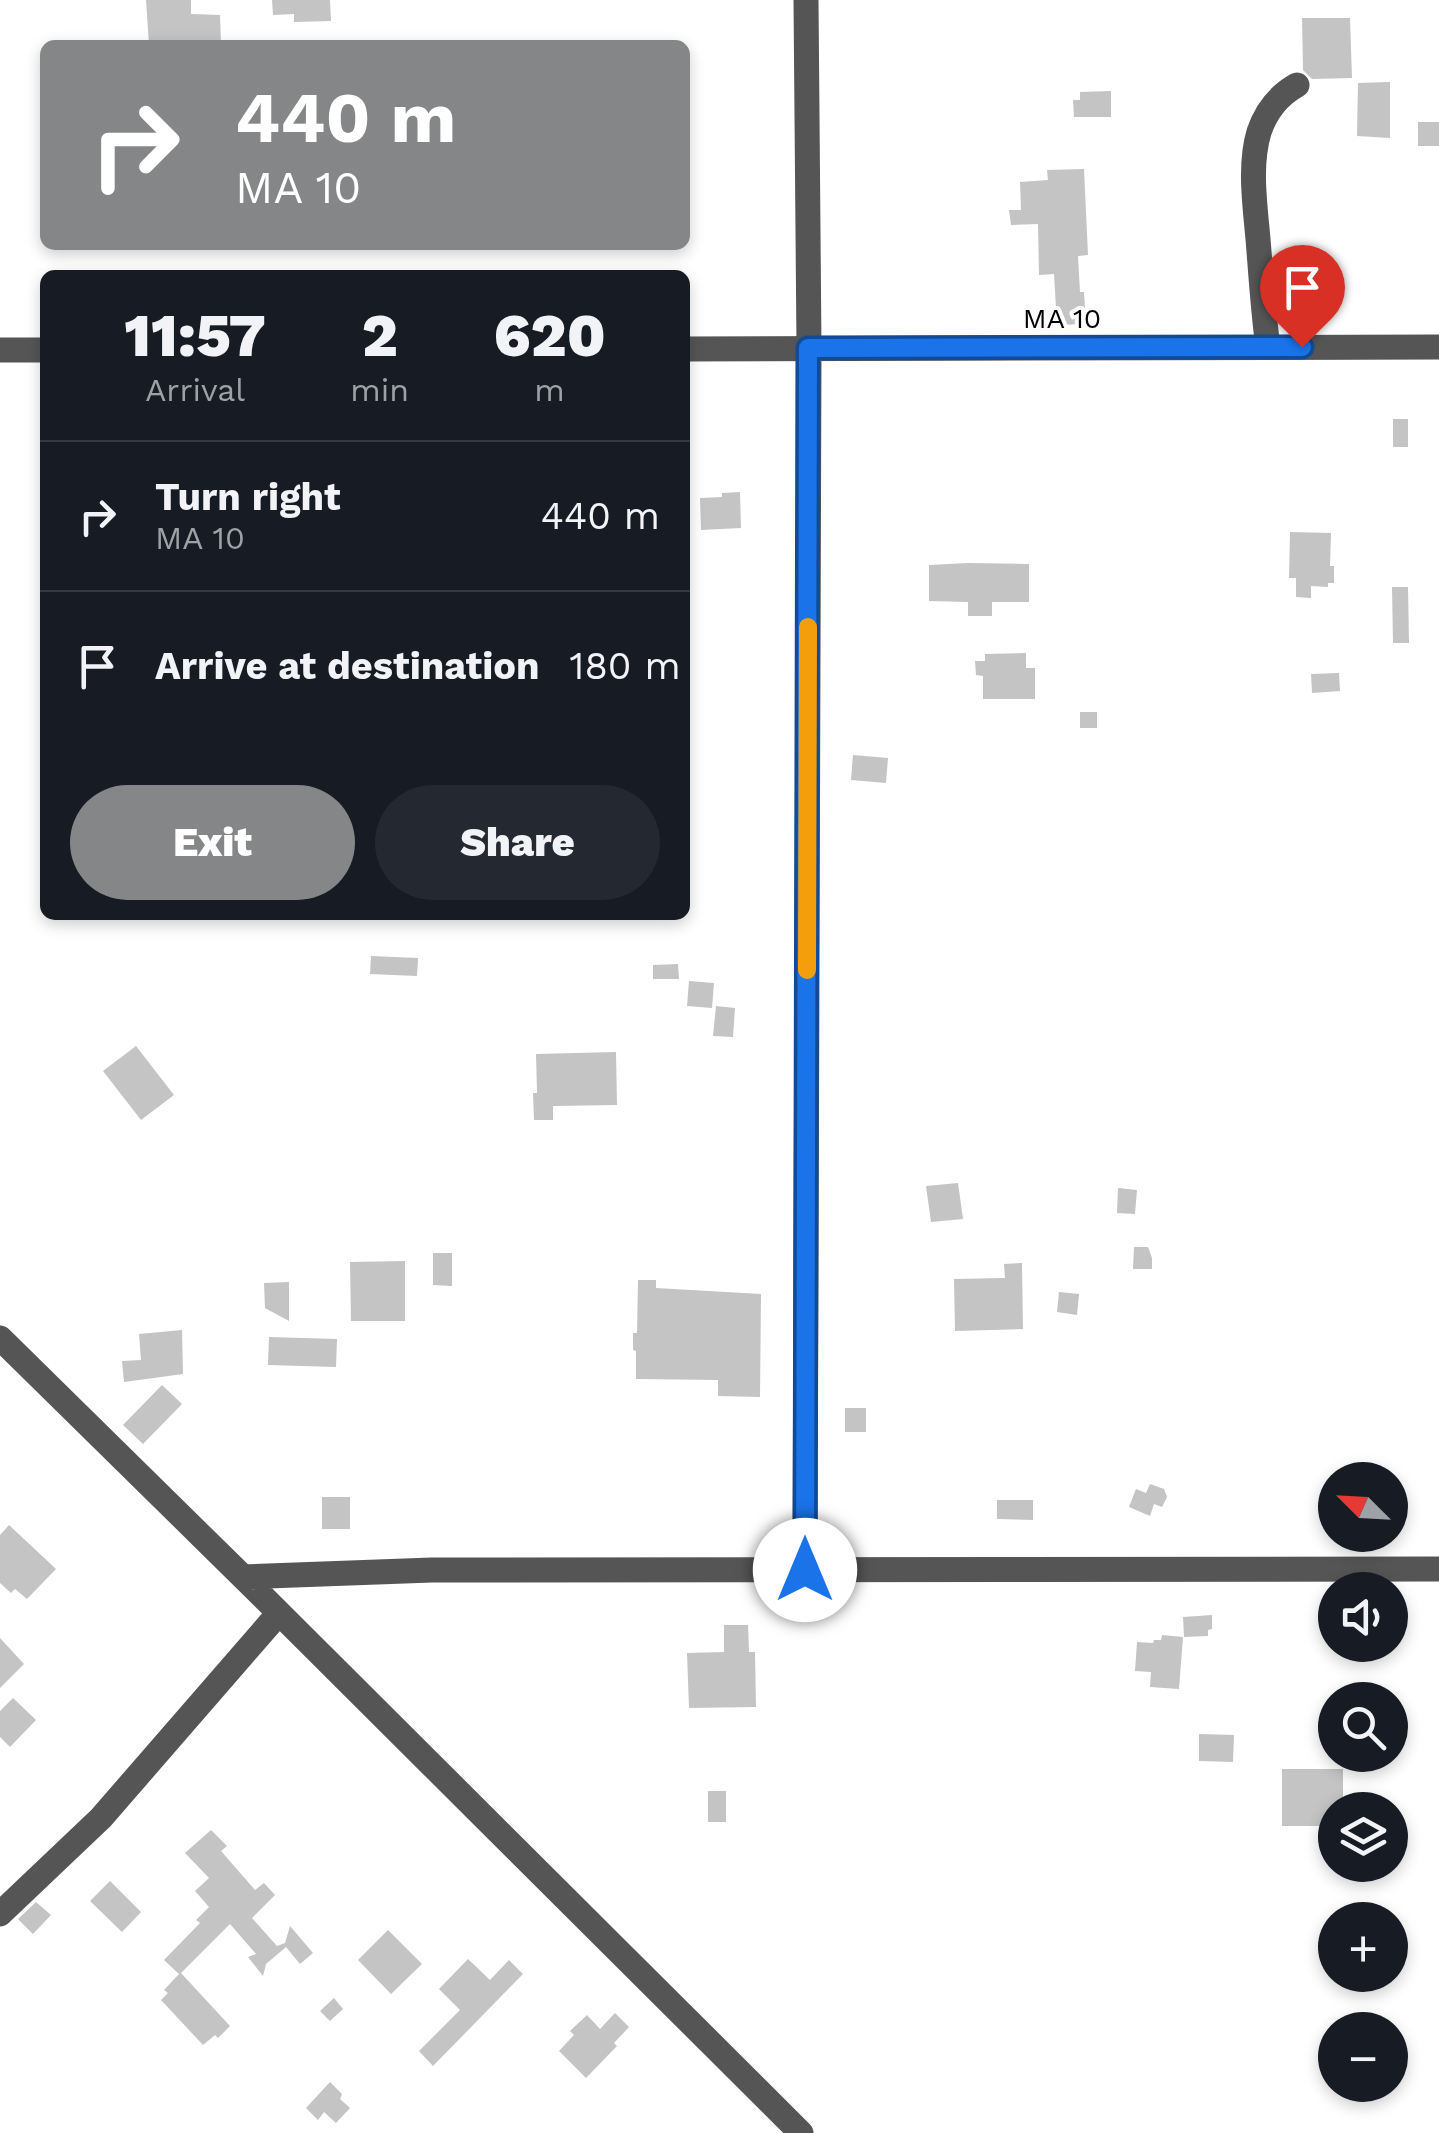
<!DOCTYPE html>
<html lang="en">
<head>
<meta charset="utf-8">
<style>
	:root { --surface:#171b24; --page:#242831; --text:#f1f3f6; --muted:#9ea1a6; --line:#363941; --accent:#858687 }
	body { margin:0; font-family:"Work Sans",sans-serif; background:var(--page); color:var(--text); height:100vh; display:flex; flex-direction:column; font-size:38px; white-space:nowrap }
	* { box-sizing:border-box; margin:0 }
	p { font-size:32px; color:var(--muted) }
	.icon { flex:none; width:55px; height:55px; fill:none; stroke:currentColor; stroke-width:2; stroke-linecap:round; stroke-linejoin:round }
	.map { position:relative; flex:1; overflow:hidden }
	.details { position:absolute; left:40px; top:270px; width:650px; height:650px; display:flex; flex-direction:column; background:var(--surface); border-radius:15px; box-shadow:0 5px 15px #0003 }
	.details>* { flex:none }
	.hud { position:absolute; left:40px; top:40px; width:650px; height:210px; border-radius:15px; box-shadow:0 5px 15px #0003; background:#858687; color:#fff; overflow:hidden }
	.needle { width:65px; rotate:294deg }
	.fabs { position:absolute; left:1318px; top:1462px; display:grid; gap:20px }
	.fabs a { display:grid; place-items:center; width:90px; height:90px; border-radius:50%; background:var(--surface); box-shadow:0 5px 15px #0003; font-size:50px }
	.pin { position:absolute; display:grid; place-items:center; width:85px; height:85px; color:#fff; margin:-102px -42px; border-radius:50% 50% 50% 0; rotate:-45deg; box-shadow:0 0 10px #0007 }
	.pin .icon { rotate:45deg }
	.me { position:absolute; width:110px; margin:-55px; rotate:0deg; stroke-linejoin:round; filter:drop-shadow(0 0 8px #0008) }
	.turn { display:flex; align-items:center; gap:35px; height:210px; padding:0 30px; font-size:45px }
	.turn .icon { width:130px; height:130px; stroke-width:2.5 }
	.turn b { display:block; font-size:70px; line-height:85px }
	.eta { display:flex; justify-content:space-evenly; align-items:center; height:170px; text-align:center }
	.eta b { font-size:60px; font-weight:800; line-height:70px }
	.primary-button { display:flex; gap:20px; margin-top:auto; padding:20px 30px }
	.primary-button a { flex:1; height:115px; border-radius:60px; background:var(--accent); color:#fff; font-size:40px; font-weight:800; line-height:115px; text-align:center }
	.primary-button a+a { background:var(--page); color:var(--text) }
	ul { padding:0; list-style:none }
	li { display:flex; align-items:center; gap:30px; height:150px; padding:0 30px; border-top:2px solid var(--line) }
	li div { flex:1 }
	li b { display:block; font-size:38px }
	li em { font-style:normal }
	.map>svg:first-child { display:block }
	.building { fill:#c4c4c4 }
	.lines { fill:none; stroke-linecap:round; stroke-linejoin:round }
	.minor { stroke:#555; stroke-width:25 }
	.route-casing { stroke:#114b97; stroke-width:25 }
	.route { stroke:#1a73e8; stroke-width:18 }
	.slow { stroke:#f59e0b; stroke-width:18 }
	.labels { text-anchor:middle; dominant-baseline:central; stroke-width:8; stroke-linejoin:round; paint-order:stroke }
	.street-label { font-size:28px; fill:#000; stroke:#fff }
</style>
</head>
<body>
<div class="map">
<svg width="1439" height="2133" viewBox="0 0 1439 2133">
	<rect width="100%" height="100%" fill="#fff"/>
	<path class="building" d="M 146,0 L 191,0 L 191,14 L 220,15 L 221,45 L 149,45 Z
		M 272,0 L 330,0 L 331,21 L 294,22 L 294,14 L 273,15 Z
		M 1302,18 L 1350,18 L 1352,78 L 1312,79 L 1303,70 Z
		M 1390,82 L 1390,138 L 1357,136 L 1358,83 Z
		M 1111,91 L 1111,117 L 1074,117 L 1073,100 L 1080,100 L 1080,92 Z
		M 1418,122 L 1439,122 L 1439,146 L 1418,146 Z
		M 1084,169 L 1088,255 L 1078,256 L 1080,292 L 1084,292 L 1086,324 L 1057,325 L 1054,274 L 1039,275 L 1038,224 L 1011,225 L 1009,210 L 1021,210 L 1020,182 L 1048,180 L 1047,170 Z
		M 1393,419 L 1408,419 L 1408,447 L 1393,447 Z
		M 740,492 L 741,528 L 701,530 L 700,498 L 722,497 L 722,493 Z
		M 1290,532 L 1331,533 L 1330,566 L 1334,566 L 1334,583 L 1328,583 L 1328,587 L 1311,586 L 1311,598 L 1296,597 L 1296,578 L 1289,578 Z
		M 968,563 L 1029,564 L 1029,602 L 992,602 L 992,616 L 968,616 L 968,602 L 929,601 L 929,565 Z
		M 1392,587 L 1408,587 L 1409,643 L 1393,643 Z
		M 1026,653 L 1026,668 L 1035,668 L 1035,699 L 983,699 L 983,676 L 976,675 L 975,661 L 985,661 L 985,654 Z
		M 1339,673 L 1340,691 L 1312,693 L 1311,674 Z
		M 1080,712 L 1097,712 L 1097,728 L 1080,728 Z
		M 853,755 L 888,758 L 886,783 L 851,780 Z
		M 371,956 L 418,958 L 417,976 L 370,974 Z
		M 678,964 L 679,979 L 653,979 L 653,965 Z
		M 689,981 L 714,983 L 712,1008 L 687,1006 Z
		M 716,1006 L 735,1008 L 733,1037 L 713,1036 Z
		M 136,1046 L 174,1095 L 141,1120 L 103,1071 Z
		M 616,1052 L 617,1105 L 553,1106 L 553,1120 L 534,1120 L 533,1093 L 537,1093 L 536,1054 Z
		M 958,1183 L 963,1219 L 931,1222 L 926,1186 Z
		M 1118,1188 L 1137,1190 L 1135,1214 L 1117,1213 Z
		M 1134,1247 L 1148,1247 L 1152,1258 L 1152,1269 L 1133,1269 Z
		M 433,1253 L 452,1253 L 452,1286 L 433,1285 Z
		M 405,1261 L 405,1321 L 351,1321 L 350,1262 Z
		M 1022,1263 L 1023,1329 L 955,1331 L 954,1279 L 1005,1278 L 1004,1264 Z
		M 638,1280 L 656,1280 L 656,1288 L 761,1294 L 760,1397 L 718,1396 L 718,1380 L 636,1379 L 636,1351 L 633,1350 L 633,1333 L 637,1333 Z
		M 289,1282 L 289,1321 L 265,1308 L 264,1283 Z
		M 1059,1292 L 1079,1294 L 1077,1315 L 1057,1312 Z
		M 182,1330 L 183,1374 L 124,1382 L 122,1361 L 141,1360 L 139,1334 Z
		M 269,1337 L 337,1339 L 336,1367 L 268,1365 Z
		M 162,1385 L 182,1404 L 143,1444 L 123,1425 Z
		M 845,1408 L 866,1408 L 866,1432 L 845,1432 Z
		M 1150,1484 L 1164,1489 L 1167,1497 L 1162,1507 L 1154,1504 L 1150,1516 L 1129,1507 L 1136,1489 L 1146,1493 Z
		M 322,1497 L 350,1497 L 350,1529 L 322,1529 Z
		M 997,1500 L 1033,1500 L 1033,1520 L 997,1519 Z
		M 9,1525 L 56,1569 L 27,1599 L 15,1589 L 11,1593 L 0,1583 L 0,1535 Z
		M 1212,1615 L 1212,1629 L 1208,1630 L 1208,1636 L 1184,1637 L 1183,1617 Z
		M 724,1625 L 748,1625 L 749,1652 L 755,1652 L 756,1707 L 689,1708 L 687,1653 L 724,1652 Z
		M 1162,1635 L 1183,1637 L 1179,1689 L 1150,1687 L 1151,1672 L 1135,1671 L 1137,1642 L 1153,1643 L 1154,1640 L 1161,1640 Z
		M 0,1638 L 24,1664 L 0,1688 Z
		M 13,1698 L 36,1720 L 10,1747 L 0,1737 L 0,1711 Z
		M 1199,1734 L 1234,1735 L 1233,1762 L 1199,1761 Z
		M 1282,1769 L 1343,1769 L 1343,1810 L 1335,1810 L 1335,1826 L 1282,1826 Z
		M 708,1791 L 726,1791 L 726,1822 L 708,1822 Z
		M 211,1830 L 227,1846 L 221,1851 L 255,1890 L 264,1883 L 275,1895 L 252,1918 L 277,1946 L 285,1943 L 290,1926 L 313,1953 L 300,1964 L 286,1947 L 266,1964 L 263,1976 L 248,1957 L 256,1954 L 230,1924 L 181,1973 L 230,2026 L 218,2038 L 215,2035 L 203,2045 L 161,2000 L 168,1993 L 164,1990 L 179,1974 L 164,1960 L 200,1923 L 196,1920 L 209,1907 L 195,1891 L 209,1878 L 185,1853 Z
		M 110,1881 L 141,1912 L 122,1932 L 90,1901 Z
		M 36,1902 L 51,1915 L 33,1934 L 18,1919 Z
		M 388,1930 L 422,1964 L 391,1994 L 358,1960 Z
		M 468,1959 L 490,1980 L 509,1960 L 523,1974 L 433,2066 L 419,2051 L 460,2010 L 439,1989 Z
		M 334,1998 L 343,2009 L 330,2021 L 320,2011 Z
		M 615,2013 L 629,2027 L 614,2043 L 617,2046 L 586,2078 L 559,2051 L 574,2035 L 570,2031 L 587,2015 L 600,2029 Z
		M 330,2082 L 342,2094 L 340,2099 L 350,2108 L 336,2123 L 324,2112 L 318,2120 L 306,2108 Z"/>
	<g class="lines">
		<path class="minor" d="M 1268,347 C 1263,311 1261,275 1258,239 C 1255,205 1249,165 1259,132 C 1266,111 1279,95 1297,85
			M 685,349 L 1439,347
			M 0,350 L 45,350
			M 0,1338 L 243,1577 L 801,2133
			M 805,1570 L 809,348 L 806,0
			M 243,1577 L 432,1570 L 1439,1569
			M 0,1914 L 101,1818 L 279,1613"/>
	</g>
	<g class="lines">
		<g class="route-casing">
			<path id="route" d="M 805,1570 L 808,348 L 1302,347"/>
		</g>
		<use href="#route" class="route"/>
		<path class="slow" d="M 807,970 L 808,627"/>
	</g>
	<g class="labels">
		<g class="street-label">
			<text x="1062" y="318">MA 10</text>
		</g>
	</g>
</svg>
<div class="fabs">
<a><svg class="needle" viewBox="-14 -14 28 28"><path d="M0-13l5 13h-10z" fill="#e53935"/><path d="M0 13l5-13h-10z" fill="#9ea1a6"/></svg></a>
<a><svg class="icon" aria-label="sound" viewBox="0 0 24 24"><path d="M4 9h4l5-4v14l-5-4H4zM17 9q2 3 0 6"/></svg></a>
<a><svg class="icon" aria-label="search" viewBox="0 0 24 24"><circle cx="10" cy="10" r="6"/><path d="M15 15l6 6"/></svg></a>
<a><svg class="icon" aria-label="layers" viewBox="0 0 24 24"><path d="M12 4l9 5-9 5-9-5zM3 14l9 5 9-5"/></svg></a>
<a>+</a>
<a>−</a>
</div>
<div class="pin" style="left:1302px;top:347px;background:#d93025"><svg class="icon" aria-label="arrive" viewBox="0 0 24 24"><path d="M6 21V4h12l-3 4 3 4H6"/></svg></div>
<svg class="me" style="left:805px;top:1570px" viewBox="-20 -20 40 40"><circle r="19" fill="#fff"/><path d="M0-13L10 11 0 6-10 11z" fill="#1a73e8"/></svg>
<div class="hud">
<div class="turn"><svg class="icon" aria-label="right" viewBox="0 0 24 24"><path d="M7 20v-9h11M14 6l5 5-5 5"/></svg><div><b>440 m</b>MA 10</div></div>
</div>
<section class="details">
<div class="eta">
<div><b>11:57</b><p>Arrival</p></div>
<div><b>2</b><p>min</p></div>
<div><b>620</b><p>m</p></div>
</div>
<ul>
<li><svg class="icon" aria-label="right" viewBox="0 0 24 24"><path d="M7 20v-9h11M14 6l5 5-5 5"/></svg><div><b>Turn right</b><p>MA 10</p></div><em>440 m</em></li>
<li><svg class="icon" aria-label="arrive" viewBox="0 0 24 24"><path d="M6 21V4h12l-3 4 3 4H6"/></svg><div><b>Arrive at destination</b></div><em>180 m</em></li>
</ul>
<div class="primary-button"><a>Exit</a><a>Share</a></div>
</section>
</div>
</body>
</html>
